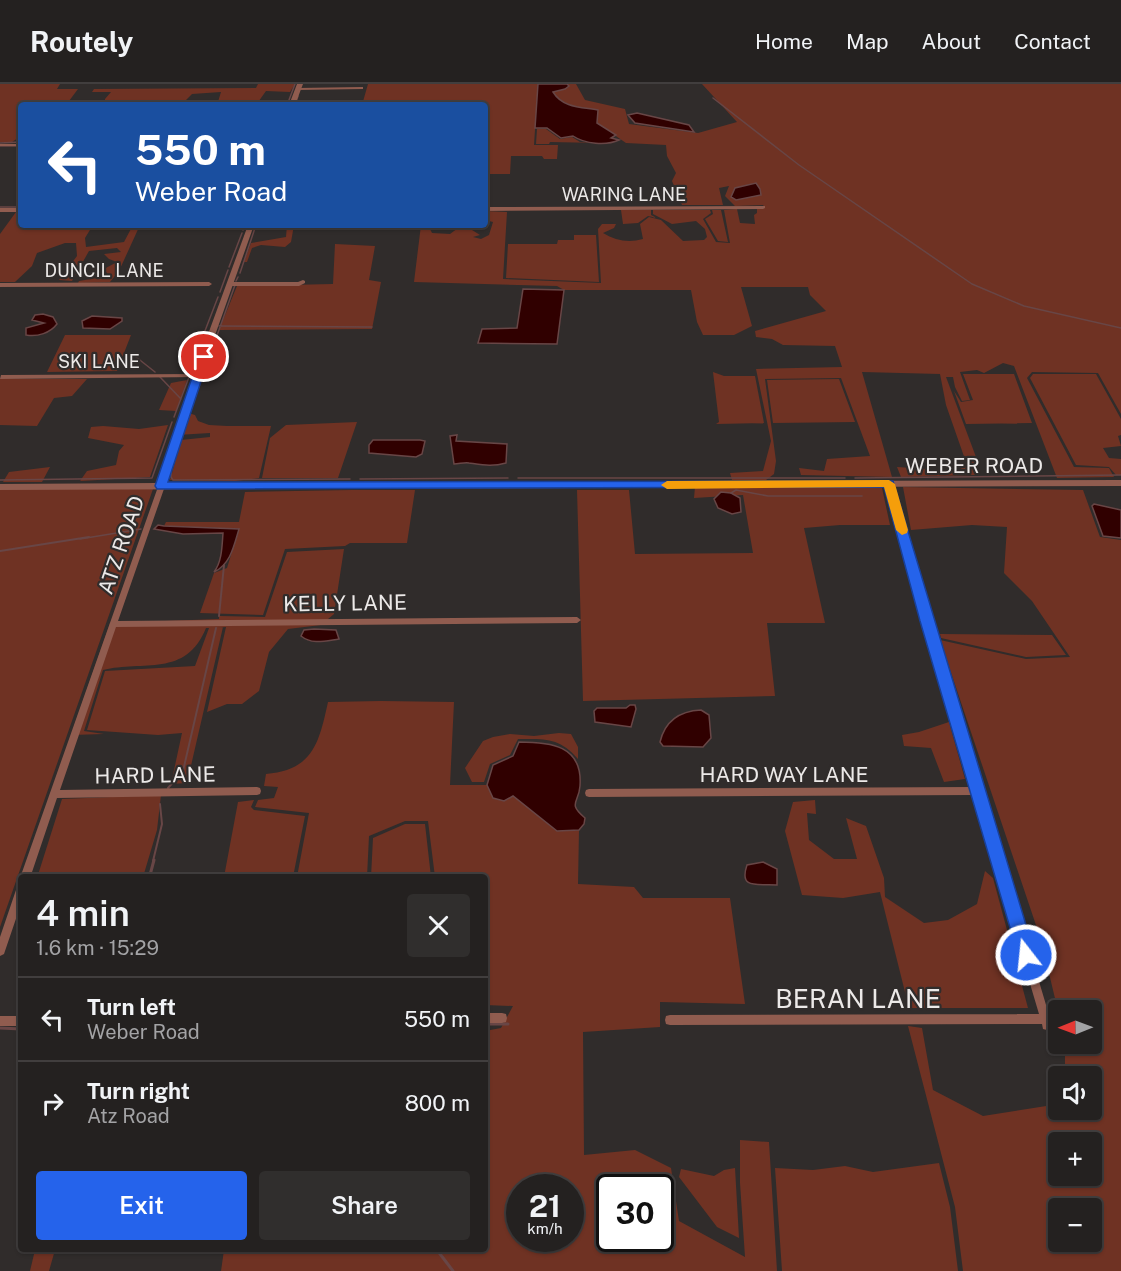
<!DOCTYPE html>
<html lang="en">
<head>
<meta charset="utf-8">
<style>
	:root { --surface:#242120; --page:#302e2d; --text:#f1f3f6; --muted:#a3a3a5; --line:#413e3e; --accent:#2563eb }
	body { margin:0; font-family:"Public Sans",sans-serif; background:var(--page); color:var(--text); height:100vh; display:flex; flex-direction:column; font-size:22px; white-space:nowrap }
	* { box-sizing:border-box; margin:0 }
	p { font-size:20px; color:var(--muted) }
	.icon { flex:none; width:33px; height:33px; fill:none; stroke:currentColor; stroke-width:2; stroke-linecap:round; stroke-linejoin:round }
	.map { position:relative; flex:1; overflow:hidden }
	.panel { position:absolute; left:18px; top:790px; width:470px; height:378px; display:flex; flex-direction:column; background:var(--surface); border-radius:6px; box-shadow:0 2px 4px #0004,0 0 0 2px var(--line) }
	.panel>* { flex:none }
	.guide { position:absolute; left:18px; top:18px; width:470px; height:126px; border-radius:6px; box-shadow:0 2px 4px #0004,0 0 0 2px var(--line); background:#1a4fa0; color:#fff; overflow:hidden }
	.needle { width:39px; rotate:269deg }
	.fabs { position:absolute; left:1048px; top:916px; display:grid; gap:12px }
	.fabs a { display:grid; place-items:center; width:54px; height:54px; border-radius:6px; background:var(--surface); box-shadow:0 2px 4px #0004,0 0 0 2px var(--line); font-size:30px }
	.speed { position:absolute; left:506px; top:1090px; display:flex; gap:12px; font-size:30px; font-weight:700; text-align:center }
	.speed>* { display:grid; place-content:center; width:78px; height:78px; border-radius:50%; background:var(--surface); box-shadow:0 2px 4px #0004,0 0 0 2px var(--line); line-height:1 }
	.speed small { font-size:15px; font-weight:400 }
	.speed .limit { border:3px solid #111; border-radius:9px; background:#fff; color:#111 }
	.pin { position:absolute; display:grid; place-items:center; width:51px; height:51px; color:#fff; margin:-26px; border:3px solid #fff; border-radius:50%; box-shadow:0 2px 6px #0007 }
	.me { position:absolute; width:66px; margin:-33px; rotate:344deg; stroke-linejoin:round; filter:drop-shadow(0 0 4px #0008) }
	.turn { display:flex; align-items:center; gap:21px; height:126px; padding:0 18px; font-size:27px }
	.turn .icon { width:78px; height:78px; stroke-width:2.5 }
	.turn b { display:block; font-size:42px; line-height:51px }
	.round { display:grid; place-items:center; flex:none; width:63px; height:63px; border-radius:6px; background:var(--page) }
	.overview { display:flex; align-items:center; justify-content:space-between; height:102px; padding:0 18px }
	h1 { font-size:36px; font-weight:600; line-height:45px }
	.primary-button { display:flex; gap:12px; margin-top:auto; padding:12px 18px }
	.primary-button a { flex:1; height:69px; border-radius:6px; background:var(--accent); color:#fff; font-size:24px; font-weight:600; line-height:69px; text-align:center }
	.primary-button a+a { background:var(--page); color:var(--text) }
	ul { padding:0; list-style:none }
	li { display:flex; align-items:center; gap:18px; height:84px; padding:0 18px; border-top:2px solid var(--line) }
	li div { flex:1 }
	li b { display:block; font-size:22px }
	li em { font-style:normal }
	header { display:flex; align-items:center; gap:36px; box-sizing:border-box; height:84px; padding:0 30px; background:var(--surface); border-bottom:2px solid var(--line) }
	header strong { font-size:28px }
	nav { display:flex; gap:33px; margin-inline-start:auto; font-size:21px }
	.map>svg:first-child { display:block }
	.green { fill:#6f3223; fill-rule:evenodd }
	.water { fill:#300000; stroke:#684646; stroke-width:1.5 }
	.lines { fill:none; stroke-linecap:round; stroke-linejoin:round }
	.stream-far2 { stroke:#684646; stroke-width:1.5 }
	.stream-far1 { stroke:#684646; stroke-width:2 }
	.stream { stroke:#684646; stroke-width:3 }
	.minor { fill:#905c4f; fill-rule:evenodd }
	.tertiary { fill:#905c4f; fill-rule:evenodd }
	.route { fill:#2563eb; stroke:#184099; stroke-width:1.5 }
	.slow { fill:#f59e0b }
	.labels { text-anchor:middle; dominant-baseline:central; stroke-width:4.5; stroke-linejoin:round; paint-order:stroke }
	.far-street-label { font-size:18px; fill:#ece9e8; stroke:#302c2b }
	.street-label { font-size:21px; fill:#ece9e8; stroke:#302c2b }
	.near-street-label { font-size:26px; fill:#ece9e8; stroke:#302c2b }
</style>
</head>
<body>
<header>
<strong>Routely</strong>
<nav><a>Home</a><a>Map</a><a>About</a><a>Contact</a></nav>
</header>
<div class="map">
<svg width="1121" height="1187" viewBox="0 0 1121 1187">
	<rect width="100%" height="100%" fill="#302c2b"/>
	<path class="green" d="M 0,0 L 60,0 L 57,5 L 78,5 L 66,21 L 21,21 L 21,52 L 12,58 L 0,58 Z
		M 258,0 L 295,0 L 290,8 L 266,7 L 256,21 L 217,21 L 221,8 L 192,10 L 181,21 L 105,21 L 105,15 L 111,8 L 92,8 L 94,5 L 256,4 Z
		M 368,0 L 538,0 L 534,61 L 558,61 L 557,75 L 544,75 L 542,72 L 511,72 L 510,90 L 485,90 L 484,21 L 362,21 Z
		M 567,0 L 576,0 L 585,16 L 625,25 L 629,40 L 698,49 L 737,38 L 702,0 L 1121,0 L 1121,330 L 1098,289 L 1032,288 L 1027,294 L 1074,383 L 1109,384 L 1114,393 L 1057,394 L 1014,282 L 1003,279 L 984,289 L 977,286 L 960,288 L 970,316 L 962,317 L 955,303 L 953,293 L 946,293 L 979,381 L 975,391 L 901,393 L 897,383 L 957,387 L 967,381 L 946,321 L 940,290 L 862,288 L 892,393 L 801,391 L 799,384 L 824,387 L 827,375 L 870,372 L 841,294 L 765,295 L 776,377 L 774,390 L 766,396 L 732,396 L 730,389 L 763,387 L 771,357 L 756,285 L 842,283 L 835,262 L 783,261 L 772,255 L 756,253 L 755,247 L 826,227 L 810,211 L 808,203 L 741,203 L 752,242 L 734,251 L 703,251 L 697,238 L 691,206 L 564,206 L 557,202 L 414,198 L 421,141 L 428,141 L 432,149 L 450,150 L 462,141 L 473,141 L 472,146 L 480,151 L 473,153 L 481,155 L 489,151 L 493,138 L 485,136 L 485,127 L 507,128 L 503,195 L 601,199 L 598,145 L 602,140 L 616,140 L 614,144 L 603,149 C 616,157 629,159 643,155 L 640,140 L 649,133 L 661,136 L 683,157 L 704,156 L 707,153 L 705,145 L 696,137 L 672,140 L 653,130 L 653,126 L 710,126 L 711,129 L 703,135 L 716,158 L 730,159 L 724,126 L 737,125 L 740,139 L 755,140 L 754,131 L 757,129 L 757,124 L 765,124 L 763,121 L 735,122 L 725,112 L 729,102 L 719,104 L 723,121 L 682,121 L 672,97 L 676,89 L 667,72 L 666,61 L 626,59 L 597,39 L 597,26 C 580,23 564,23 553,8 L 569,2 Z
		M 537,45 L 546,45 L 560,55 L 572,53 L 580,58 L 600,59 L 550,58 L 549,60 L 536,60 Z
		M 621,126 L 651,126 L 651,131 L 657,134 L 648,132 L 638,139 L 623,140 Z
		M 712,126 L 721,126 L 728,158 L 718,157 L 705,135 L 713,130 Z
		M 16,128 L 21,128 L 21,141 L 93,141 L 85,154 L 86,163 L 124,158 L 133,141 L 140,141 L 119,187 L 110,198 L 78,199 L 79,197 L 109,192 L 104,185 L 117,178 L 109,175 L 104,170 L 121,168 L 117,164 L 89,167 L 72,197 L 59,196 L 77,172 L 76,159 L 65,159 L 37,169 L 32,182 L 15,198 L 0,198 L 0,150 Z
		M 287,141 L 294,141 L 291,158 L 285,163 L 261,161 L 252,164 L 247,178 L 244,178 L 251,159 L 286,153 Z
		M 574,151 L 596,151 L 599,198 L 506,194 L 508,160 L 557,160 L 558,156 L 574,156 Z
		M 335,160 L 375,162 L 369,196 L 381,198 L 372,245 L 219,246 L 237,202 L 333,200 Z
		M 65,251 L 131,251 L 117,287 L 47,288 Z
		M 713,288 L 724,292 L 755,292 L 764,339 L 716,340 L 719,338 Z
		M 963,290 L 1014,290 L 1032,339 L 966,340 L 954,307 L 961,318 L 973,316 Z
		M 1033,290 L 1096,290 L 1121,335 L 1121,351 L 1118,352 L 1121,362 L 1103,364 L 1109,374 L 1121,375 L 1121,391 L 1116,391 L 1109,383 L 1076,381 L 1030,294 Z
		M 0,295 L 87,295 L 72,312 L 54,314 L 37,342 L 0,341 Z
		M 839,295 L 855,338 L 773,339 L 767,296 Z
		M 187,296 L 176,327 L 159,326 L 171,299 Z
		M 185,328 L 195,331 L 198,337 L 209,341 L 227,342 L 271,342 L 259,394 L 235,397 L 170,396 L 181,356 L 210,353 L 210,349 L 177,351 Z
		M 357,338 L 338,394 L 262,394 L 270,354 L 286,341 Z
		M 168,341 L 150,393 L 80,397 L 87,387 L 116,381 L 119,367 L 124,361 L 88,354 L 91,343 L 103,342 L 139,345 Z
		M 50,383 L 42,398 L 3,398 L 9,388 Z
		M 695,403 L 882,404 L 890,441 L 840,441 L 804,444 L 825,539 L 767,539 L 775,612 L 583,617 L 577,406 L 629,406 L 635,470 L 753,469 L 743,411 L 694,414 Z
		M 903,403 L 1083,406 L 1100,453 L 1121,456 L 1121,1187 L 963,1187 L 955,1123 L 908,942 L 922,944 L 933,1006 L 983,1032 L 1059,1020 L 1059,1026 L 1092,1026 L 1092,993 L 1065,993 L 1065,960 L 1092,960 L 1092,927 L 1059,927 L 1059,931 L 1041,856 L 940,556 L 1026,575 L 1070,573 L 1032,517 L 1004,489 L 1007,443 L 972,441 L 911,446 ZM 1059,1059 L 1092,1059 L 1092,1092 L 1059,1092 ZM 1059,1125 L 1092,1125 L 1092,1158 L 1059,1158 Z
		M 0,405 L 153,405 L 0,843 Z
		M 351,406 L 415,406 L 407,459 L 350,459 L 345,462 L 285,465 L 263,531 L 200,529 L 214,489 L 227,484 L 239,445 L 164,442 L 166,438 L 239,438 L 245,408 Z
		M 344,465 L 334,530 L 321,541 L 288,545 L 269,568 L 259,607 L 242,620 L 227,620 L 207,628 L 226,543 L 206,544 C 186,594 143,576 103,586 L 84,647 L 104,650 L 71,651 L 110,539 L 219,535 L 219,532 L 265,533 L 287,468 Z
		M 223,543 L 187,699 L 171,700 L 182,649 L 158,651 L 87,646 L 105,587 L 195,582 L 209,544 Z
		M 940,550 L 1052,551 L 1066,571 L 1026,573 L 941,554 Z
		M 381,617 L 454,618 L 450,701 L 487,701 L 513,711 L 557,747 L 579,746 L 578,800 L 634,803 L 643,814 L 730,814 L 745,920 L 660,918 L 660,943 L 583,948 L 584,1071 L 635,1066 L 671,1084 L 679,1137 L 745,1173 L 740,1099 L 740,1056 L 769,1058 L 777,1187 L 221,1187 L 224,1166 L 484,1166 L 485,947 L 501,944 L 513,922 L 485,921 L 484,794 L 435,793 L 428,737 L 405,737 L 369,752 L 367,793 L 297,793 L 309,729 L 255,723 L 258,716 L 274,714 L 278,703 L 264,702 L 266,690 C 313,686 319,659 328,618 ZM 519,1104 L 570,1104 L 570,1155 L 519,1155 ZM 609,1104 L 660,1104 L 660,1155 L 609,1155 Z
		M 949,638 L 965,695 L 944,698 L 931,664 L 904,662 L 902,651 L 919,648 Z
		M 559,649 L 571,650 L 578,663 L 578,675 C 559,653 545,655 518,655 L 510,671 L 490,680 L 484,698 L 472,698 L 465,684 L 483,657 L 493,653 L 510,650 L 534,652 Z
		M 161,711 L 157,746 L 143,793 L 37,794 L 62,715 Z
		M 254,716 L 251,723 L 254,726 L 305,732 L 293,793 L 224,793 L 238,718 Z
		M 815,716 L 816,730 L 807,729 L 809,756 L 834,775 L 857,775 L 846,734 L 866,742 L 884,794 L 885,813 L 924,839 L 948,836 L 977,820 L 985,787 L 993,794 L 1028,924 L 909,924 L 880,808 L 843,814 L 802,811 L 785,747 L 793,718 Z
		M 405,740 L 425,740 L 431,793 L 371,793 L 373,754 Z
		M 939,1079 L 950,1123 L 958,1187 L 782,1187 L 775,1084 L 813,1086 L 845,1082 L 873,1088 Z
		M 735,1084 L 739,1154 L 717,1143 L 679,1093 L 681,1085 L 714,1092 L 724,1086 Z
		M 35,1166 L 55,1166 L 49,1187 L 30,1187 Z"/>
	<path class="water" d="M 538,0 L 567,0 L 569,2 L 565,5 L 553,8 C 563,24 581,23 598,26 L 597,39 L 616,51 L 611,54 L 619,56 C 606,62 585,60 573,52 L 561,54 L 547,44 L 535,44 Z
		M 637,29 L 689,41 L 694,48 L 635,39 L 628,31 Z
		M 756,99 L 760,105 L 761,111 L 736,116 L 731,113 L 735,104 Z
		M 523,205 L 564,206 L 557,260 L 478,259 L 482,245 L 517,244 Z
		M 35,231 L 43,230 L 53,233 L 57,240 C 50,249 38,253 26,251 L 26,244 L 44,239 L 32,236 Z
		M 92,232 L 122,234 L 122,237 L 110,245 L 83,244 L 82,237 Z
		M 457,351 L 456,357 L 507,360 L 506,379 C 492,383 483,381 469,379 C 465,378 459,380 454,380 L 450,352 Z
		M 373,356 L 420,356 L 425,357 L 422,370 L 416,373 L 369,369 L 369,361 Z
		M 721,408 L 731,409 L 740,414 L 741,428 L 732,430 L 718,424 L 714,415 Z
		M 1094,420 L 1121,426 L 1121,454 L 1103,452 L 1092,422 Z
		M 158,441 L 164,442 L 239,445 C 234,461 231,480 214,488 C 222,478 222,462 223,449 L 183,450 L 154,445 Z
		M 314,545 L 336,546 L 339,555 C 325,557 312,561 301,552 L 304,546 Z
		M 630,621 L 635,621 L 636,625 L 631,643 L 595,638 L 594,627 L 597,624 L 626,624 Z
		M 701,626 L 709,631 L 711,654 L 703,663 L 663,662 L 660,658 C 665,637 680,627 701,626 Z
		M 519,658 C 550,658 583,661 580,702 C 579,719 567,719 585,734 L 584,740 L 579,746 L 557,747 L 513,712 L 504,717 L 493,714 L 487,701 L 493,681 L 513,672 Z
		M 763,778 L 777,785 L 777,801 C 760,799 738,807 747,781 Z"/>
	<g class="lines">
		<path class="stream-far2" d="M 713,14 L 799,81 L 972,200 L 1024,222 L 1121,244
			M 289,16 L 295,0
			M 295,21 L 298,12
			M 0,59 L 21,58
			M 0,62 L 21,62
			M 0,123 L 21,123
			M 243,146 L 244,143
			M 229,183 L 242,149
			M 240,189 L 256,141
			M 236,197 L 238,193
			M 220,208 L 228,186
			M 219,242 L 372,243
			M 203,252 L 218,213
			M 131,269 L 155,288
			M 191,286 L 202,257
			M 204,288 L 235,201
			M 160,293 L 181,315
			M 199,303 L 202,293
			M 174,333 L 189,293
			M 182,350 L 197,308
			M 177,365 L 180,356
			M 172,379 L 171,393 L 173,396 L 350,395
			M 518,394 L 845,394
			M 855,394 L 1121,391
			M 360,395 L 508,394
			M 0,396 L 152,394 L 172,338
			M 731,409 L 736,406 L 768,412 L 862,412
			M 80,455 L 141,445"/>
		<path class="stream-far1" d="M 0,467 L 89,453
			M 219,532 L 224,481
			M 168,704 L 183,687 L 216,544
			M 153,777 L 162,740 L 160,720"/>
		<path class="stream" d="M 150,791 L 154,776
			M 484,940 L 508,940
			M 0,944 L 21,945
			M 437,1166 L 453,1187"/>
		<path class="minor" d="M 361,3 L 363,3 L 363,5 L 298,6 L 296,5 L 298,4 Z
			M 0,60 L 21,60 L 21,62 L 0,62 Z
			M 765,122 L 765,124 L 763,125 L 484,127 L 484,123 Z
			M 0,124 L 21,124 L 21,128 L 0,128 Z
			M 303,196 L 305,197 L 305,199 L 299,202 L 231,202 L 228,200 L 231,198 L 298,198 Z
			M 0,199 L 209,198 L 212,200 L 209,202 L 0,203 Z
			M 197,290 L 199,291 L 199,293 L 0,295 L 1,291 Z
			M 887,398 L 889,398 L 893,400 L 931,537 L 981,704 L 983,707 L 983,709 L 1052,941 L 1051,945 L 1047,946 L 1043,945 L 1042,940 L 670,941 L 666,940 L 665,936 L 666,932 L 670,931 L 1039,930 L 974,711 L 589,713 L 586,712 L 585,709 L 586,706 L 589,705 L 972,703 L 923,537 L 885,400 Z
			M 159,400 L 161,400 L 165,402 L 118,537 L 577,533 L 581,536 L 577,539 L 116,543 L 60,706 L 257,703 L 260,704 L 261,707 L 260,710 L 257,711 L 57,714 L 30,794 L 21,794 L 21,796 L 20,794 Z
			M 21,802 L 21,820 L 5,867 L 4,870 L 0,872 L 0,853 L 16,806 L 18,803 Z
			M 484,929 L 502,929 L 506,930 L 507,934 L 506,938 L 502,939 L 484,939 Z
			M 0,932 L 21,932 L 21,942 L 0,942 Z"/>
		<path class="tertiary" d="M 297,0 L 303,0 L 295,21 L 289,21 Z
			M 248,141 L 254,141 L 196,305 L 166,399 L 1121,396 L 1121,402 L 0,406 L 0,400 L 157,399 L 188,305 Z"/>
	</g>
	<path class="route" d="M 204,270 L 209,273 L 168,398 L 893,397 L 1035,871 L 1032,876 L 1026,878 L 1020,876 L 1018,871 L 920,537 L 884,403 L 157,405 L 155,402 L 199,273 Z"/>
	<path class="slow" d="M 889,396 L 895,400 L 908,446 L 907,449 L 902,451 L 896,446 L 884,403 L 667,405 L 661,401 L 667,397 Z"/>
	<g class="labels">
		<g class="far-street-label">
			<text x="624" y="110">WARING LANE</text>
			<text x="104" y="186">DUNCIL LANE</text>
			<text x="99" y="277">SKI LANE</text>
		</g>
		<g class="street-label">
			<text x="974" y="381">WEBER ROAD</text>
			<text transform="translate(121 461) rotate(-71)">ATZ ROAD</text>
			<text transform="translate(345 519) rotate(-1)">KELLY LANE</text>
			<text x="784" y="690">HARD WAY LANE</text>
			<text transform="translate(155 691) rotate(-1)">HARD LANE</text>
		</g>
		<g class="near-street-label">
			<text x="858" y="914">BERAN LANE</text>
		</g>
	</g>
</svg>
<div class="fabs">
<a><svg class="needle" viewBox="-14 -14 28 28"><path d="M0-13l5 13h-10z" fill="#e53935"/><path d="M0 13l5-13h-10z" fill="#a3a3a5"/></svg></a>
<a><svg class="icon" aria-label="sound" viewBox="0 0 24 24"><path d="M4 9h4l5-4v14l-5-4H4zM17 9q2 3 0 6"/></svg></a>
<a>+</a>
<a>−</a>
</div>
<div class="speed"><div>21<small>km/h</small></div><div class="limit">30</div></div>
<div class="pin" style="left:204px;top:273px;background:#d93025"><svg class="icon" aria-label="arrive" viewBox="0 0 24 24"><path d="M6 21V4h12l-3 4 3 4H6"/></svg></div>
<svg class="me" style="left:1026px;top:871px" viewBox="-20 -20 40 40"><circle r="17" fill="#2563eb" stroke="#fff" stroke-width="3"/><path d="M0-11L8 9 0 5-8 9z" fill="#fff"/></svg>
<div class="guide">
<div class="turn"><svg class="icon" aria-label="left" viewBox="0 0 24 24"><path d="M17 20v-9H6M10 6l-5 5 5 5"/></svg><div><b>550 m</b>Weber Road</div></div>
</div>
<section class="panel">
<div class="overview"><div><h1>4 min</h1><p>1.6 km · 15:29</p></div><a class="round"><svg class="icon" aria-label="close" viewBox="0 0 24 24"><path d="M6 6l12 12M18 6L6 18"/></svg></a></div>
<ul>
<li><svg class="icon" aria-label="left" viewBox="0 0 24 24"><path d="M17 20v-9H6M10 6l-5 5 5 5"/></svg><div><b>Turn left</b><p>Weber Road</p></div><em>550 m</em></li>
<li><svg class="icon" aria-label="right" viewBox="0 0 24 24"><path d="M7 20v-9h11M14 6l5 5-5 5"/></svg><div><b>Turn right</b><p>Atz Road</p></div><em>800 m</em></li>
</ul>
<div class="primary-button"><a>Exit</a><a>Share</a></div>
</section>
</div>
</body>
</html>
